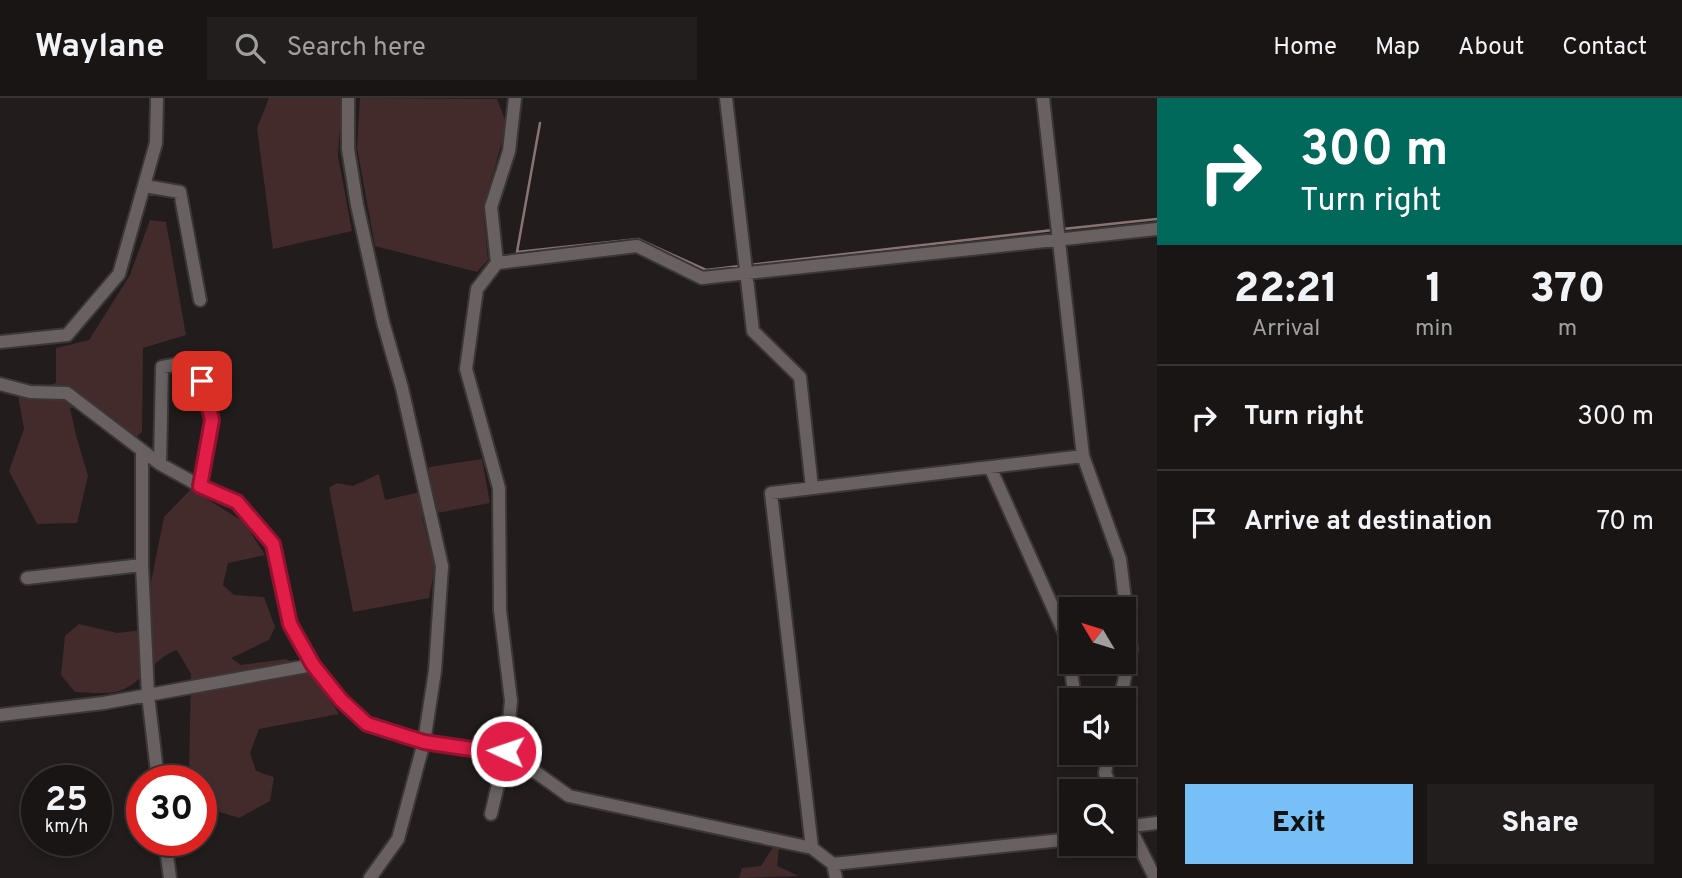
<!DOCTYPE html>
<html lang="en">
<head>
<meta charset="utf-8">
<style>
	:root { --surface:#1a1515; --page:#231e1e; --text:#f1f3f6; --muted:#9f9fa0; --line:#383434; --accent:#76c0f7 }
	body { margin:0; font-family:Overpass,sans-serif; background:var(--page); color:var(--text); height:100vh; display:flex; flex-direction:column; font-size:26px; white-space:nowrap }
	* { box-sizing:border-box; margin:0 }
	p { font-size:23px; color:var(--muted) }
	.icon { flex:none; width:38px; height:38px; fill:none; stroke:currentColor; stroke-width:2; stroke-linecap:round; stroke-linejoin:round }
	.map { position:relative; flex:1; overflow:hidden }
	.details { display:flex; flex-direction:column; background:var(--surface); width:525px }
	.details>* { flex:none }
	.hud { background:#00695c; color:#fff; overflow:hidden }
	.needle { width:46px; rotate:308deg }
	.fabs { position:absolute; left:1059px; top:499px; display:grid; gap:14px }
	.fabs a { display:grid; place-items:center; width:77px; height:77px; border-radius:0px; background:var(--surface); box-shadow:0 4px 10px #0003,0 0 0 2px var(--line); font-size:35px }
	.speed { position:absolute; left:21px; top:667px; display:flex; gap:14px; font-size:35px; font-weight:700; text-align:center }
	.speed>* { display:grid; place-content:center; width:91px; height:91px; border-radius:50%; background:var(--surface); box-shadow:0 4px 10px #0003,0 0 0 2px var(--line); line-height:1 }
	.speed small { font-size:18px; font-weight:400 }
	.speed .limit { border:10px solid #d22; background:#fff; color:#111 }
	.pin { position:absolute; display:grid; place-items:center; width:60px; height:60px; color:#fff; margin:-30px; border-radius:14px; box-shadow:0 4px 10px #0006 }
	.me { position:absolute; width:77px; margin:-38px; rotate:273deg; stroke-linejoin:round; filter:drop-shadow(0 0 5px #0008) }
	.turn { display:flex; align-items:center; gap:24px; height:147px; padding:0 28px; font-size:32px }
	.turn .icon { width:91px; height:91px; stroke-width:2.5 }
	.turn b { display:block; font-size:49px; line-height:60px }
	.eta { display:flex; justify-content:space-evenly; align-items:center; height:119px; text-align:center }
	.eta b { font-size:42px; font-weight:800; line-height:49px }
	.cta { display:flex; gap:14px; margin-top:auto; padding:14px 28px }
	.cta a { flex:1; height:80px; border-radius:0px; background:var(--accent); color:#111; font-size:28px; font-weight:800; line-height:80px; text-align:center }
	.cta a+a { background:var(--page); color:var(--text) }
	ul { padding:0; list-style:none }
	li { display:flex; align-items:center; gap:21px; height:105px; padding:0 28px; border-top:2px solid var(--line) }
	li div { flex:1 }
	li b { display:block; font-size:26px }
	li em { font-style:normal }
	header { display:flex; align-items:center; gap:42px; box-sizing:border-box; height:98px; padding:0 35px; background:var(--surface); border-bottom:2px solid var(--line) }
	header strong { font-size:33px }
	nav { display:flex; gap:38px; margin-inline-start:auto; font-size:24px }
	.search { width:490px; height:63px; background:var(--page); display:flex; align-items:center; gap:18px; box-sizing:border-box; padding:0 24px; border-radius:0px; color:var(--muted); font-size:26px }
	main { display:flex; flex:1; min-height:0 }
	.map>svg:first-child { display:block }
	.green { fill:#432b2b }
	.lines { fill:none; stroke-linecap:round; stroke-linejoin:round }
	.stream { stroke:#8a7373; stroke-width:2.5 }
	.minor-casing { stroke:#3b3737; stroke-width:16 }
	.minor { stroke:#696161; stroke-width:12 }
	.route-casing { stroke:#92132f; stroke-width:18 }
	.route { stroke:#e11d48; stroke-width:12 }
</style>
</head>
<body>
<header>
<strong>Waylane</strong>
<div class="search"><svg class="icon" aria-label="search" viewBox="0 0 24 24"><circle cx="10" cy="10" r="6"/><path d="M15 15l6 6"/></svg>Search here</div>
<nav><a>Home</a><a>Map</a><a>About</a><a>Contact</a></nav>
</header>
<main>
<div class="map">
<svg width="1157" height="780" viewBox="0 0 1157 780">
	<rect width="100%" height="100%" fill="#221c1c"/>
	<path class="green" d="M 269,0 L 342,0 L 338,58 L 352,133 L 273,151 L 257,30 Z
		M 360,0 L 497,1 L 507,27 L 483,110 L 488,162 L 477,174 L 375,148 L 357,50 Z
		M 150,122 L 166,124 L 186,237 L 143,250 L 142,334 L 135,340 L 94,310 L 70,310 L 76,337 L 88,378 L 77,425 L 37,426 L 9,373 L 24,331 L 18,297 L 56,285 L 56,250 L 89,242 L 130,177 Z
		M 482,361 L 490,405 L 422,418 L 435,470 L 429,500 L 353,514 L 329,390 L 337,385 L 353,388 L 379,376 L 385,402 L 429,392 L 429,369 Z
		M 191,391 L 244,424 L 265,457 L 228,465 L 223,487 L 234,497 L 264,499 L 275,529 L 269,542 L 231,560 L 241,567 L 286,561 L 314,578 L 339,616 L 259,631 L 250,655 L 256,673 L 274,679 L 270,703 L 239,720 L 213,712 L 201,695 L 201,682 L 193,682 L 189,678 L 191,576 L 177,552 C 154,559 142,586 119,593 C 107,597 88,594 75,594 L 61,577 L 65,538 L 79,526 L 117,535 L 152,531 L 151,484 L 164,419 Z
		M 773,749 L 779,749 L 777,768 L 799,778 L 739,780 L 742,770 L 761,768 Z"/>
	<g class="lines">
		<path class="stream" d="M 540,25 L 517,154 L 638,141 L 706,172 L 740,168
			M 1063,131 L 1157,121
			M 750,167 L 1053,132"/>
		<g class="minor-casing">
			<path id="minor" d="M 348,0 L 348,51 L 357,107 L 383,224 L 402,290 L 442,468 L 435,573 L 424,644 L 398,741 L 370,780
				M 726,0 L 753,233 L 800,279 L 812,390
				M 1043,0 L 1083,358 L 1120,461 L 1131,551 L 1120,602
				M 145,88 L 180,94 L 200,202
				M 497,165 L 637,148 L 702,180 L 1157,131
				M 0,244 L 67,237 L 119,176 L 156,45 L 157,0
				M 0,286 L 30,294 L 67,295 L 160,366 L 200,388 L 237,404 L 273,446 L 290,526 L 313,567 L 341,602 L 367,626 L 424,644 L 478,652 L 506,653 L 569,698 L 812,750 L 833,766 L 1071,741
				M 142,352 L 142,467 L 148,597 L 158,682
				M 160,366 L 162,269 L 196,263 L 212,322 L 200,388
				M 990,369 L 1067,541 L 1075,602
				M 27,480 L 142,467
				M 0,617 L 104,605 L 313,567
				M 1109,654 L 1105,675 L 1113,693
				M 491,716 L 506,653 L 511,603 L 500,512 L 499,390 L 466,271 L 477,191 L 497,165 L 491,109 L 509,53 L 515,0
				M 1124,718 L 1155,780
				M 1124,729 L 1157,725
				M 165,742 L 170,780
				M 812,750 L 771,395 L 1083,358
				M 833,766 L 836,780"/>
		</g>
		<use href="#minor" class="minor"/>
	</g>
	<g class="lines">
		<g class="route-casing">
			<path id="route" d="M 202,283 L 212,322 L 200,388 L 237,404 L 273,446 L 290,526 L 313,567 L 341,602 L 367,626 L 424,644 L 478,652 L 506,653"/>
		</g>
		<use href="#route" class="route"/>
	</g>
</svg>
<div class="fabs">
<a><svg class="needle" viewBox="-14 -14 28 28"><path d="M0-13l5 13h-10z" fill="#e53935"/><path d="M0 13l5-13h-10z" fill="#9f9fa0"/></svg></a>
<a><svg class="icon" aria-label="sound" viewBox="0 0 24 24"><path d="M4 9h4l5-4v14l-5-4H4zM17 9q2 3 0 6"/></svg></a>
<a><svg class="icon" aria-label="search" viewBox="0 0 24 24"><circle cx="10" cy="10" r="6"/><path d="M15 15l6 6"/></svg></a>
</div>
<div class="speed"><div>25<small>km/h</small></div><div class="limit">30</div></div>
<div class="pin" style="left:202px;top:283px;background:#d93025"><svg class="icon" aria-label="arrive" viewBox="0 0 24 24"><path d="M6 21V4h12l-3 4 3 4H6"/></svg></div>
<svg class="me" style="left:506px;top:653px" viewBox="-20 -20 40 40"><circle r="17" fill="#e11d48" stroke="#fff" stroke-width="3"/><path d="M0-11L8 9 0 5-8 9z" fill="#fff"/></svg>
</div>
<section class="details">
<div class="hud">
<div class="turn"><svg class="icon" aria-label="right" viewBox="0 0 24 24"><path d="M7 20v-9h11M14 6l5 5-5 5"/></svg><div><b>300 m</b>Turn right</div></div>
</div>
<div class="eta">
<div><b>22:21</b><p>Arrival</p></div>
<div><b>1</b><p>min</p></div>
<div><b>370</b><p>m</p></div>
</div>
<ul>
<li><svg class="icon" aria-label="right" viewBox="0 0 24 24"><path d="M7 20v-9h11M14 6l5 5-5 5"/></svg><div><b>Turn right</b></div><em>300 m</em></li>
<li><svg class="icon" aria-label="arrive" viewBox="0 0 24 24"><path d="M6 21V4h12l-3 4 3 4H6"/></svg><div><b>Arrive at destination</b></div><em>70 m</em></li>
</ul>
<div class="cta"><a>Exit</a><a>Share</a></div>
</section>
</main>
</body>
</html>
